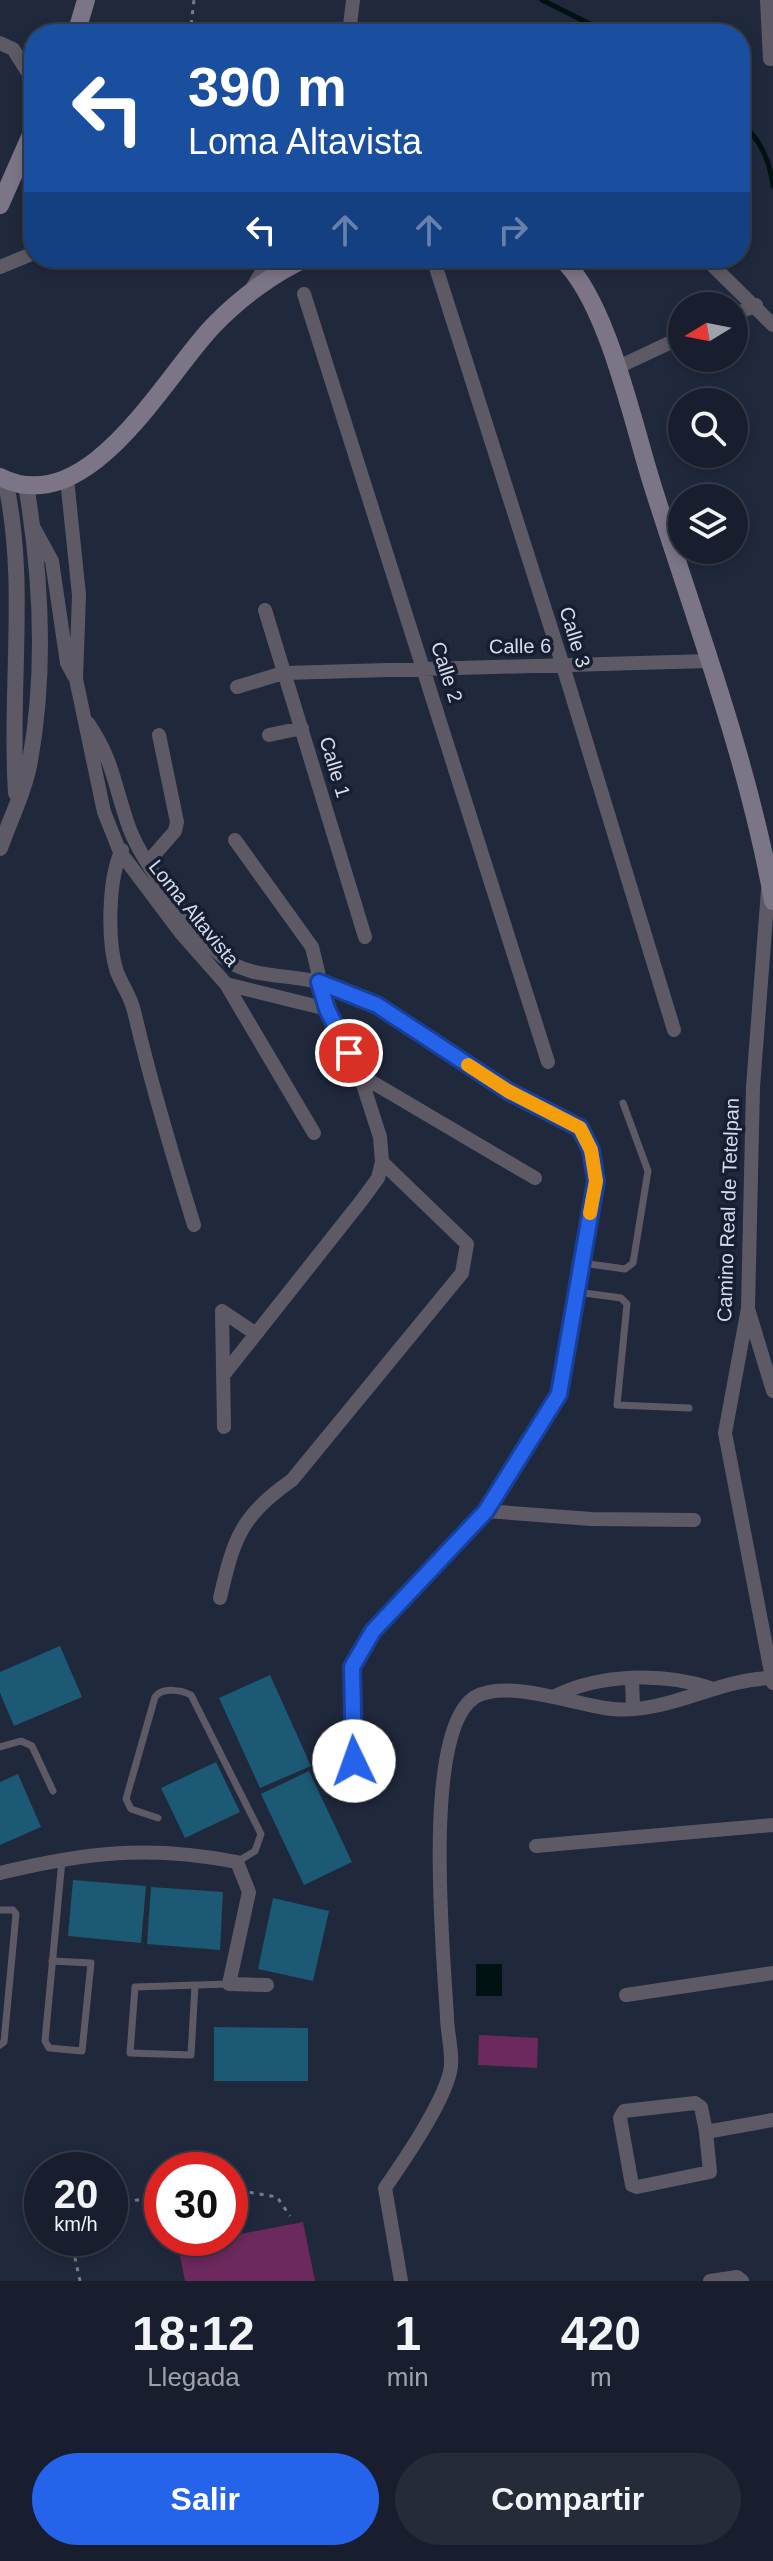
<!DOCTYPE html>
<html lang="es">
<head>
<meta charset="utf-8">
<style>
	:root { --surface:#181e2d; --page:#252b39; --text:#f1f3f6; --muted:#9fa2aa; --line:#363c49; --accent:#2563eb }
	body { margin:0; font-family:Arial,sans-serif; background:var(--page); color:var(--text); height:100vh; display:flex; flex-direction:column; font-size:30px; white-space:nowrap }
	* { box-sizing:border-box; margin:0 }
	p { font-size:26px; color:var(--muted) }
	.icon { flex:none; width:44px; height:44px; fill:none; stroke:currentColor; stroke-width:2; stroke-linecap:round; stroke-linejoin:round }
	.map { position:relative; height:2281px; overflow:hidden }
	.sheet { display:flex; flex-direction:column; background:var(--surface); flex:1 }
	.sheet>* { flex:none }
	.top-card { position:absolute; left:24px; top:24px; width:726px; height:244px; border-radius:32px; box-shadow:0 4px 12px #0003,0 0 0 2px var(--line); background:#1a4fa0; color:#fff; overflow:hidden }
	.needle { width:52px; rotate:260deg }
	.tools { position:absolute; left:668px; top:292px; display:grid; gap:16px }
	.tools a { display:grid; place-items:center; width:80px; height:80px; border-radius:50%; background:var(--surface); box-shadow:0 4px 12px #0003,0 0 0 2px var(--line); font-size:40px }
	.speed { position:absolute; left:24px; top:2152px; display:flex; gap:16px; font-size:40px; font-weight:700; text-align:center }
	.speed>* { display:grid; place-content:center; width:104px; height:104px; border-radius:50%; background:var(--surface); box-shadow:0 4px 12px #0003,0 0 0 2px var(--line); line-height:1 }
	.speed small { font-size:20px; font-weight:400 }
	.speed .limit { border:12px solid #d22; background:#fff; color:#111 }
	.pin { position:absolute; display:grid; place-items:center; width:68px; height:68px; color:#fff; margin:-34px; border:4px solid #fff; border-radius:50%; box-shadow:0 2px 8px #0007 }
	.me { position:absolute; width:88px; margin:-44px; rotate:357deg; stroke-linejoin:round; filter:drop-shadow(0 0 6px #0008) }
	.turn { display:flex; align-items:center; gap:28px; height:168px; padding:0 32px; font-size:36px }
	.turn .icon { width:104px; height:104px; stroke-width:2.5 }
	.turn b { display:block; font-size:56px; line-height:68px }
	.lanes { display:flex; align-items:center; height:76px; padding:0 32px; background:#0003; justify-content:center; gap:40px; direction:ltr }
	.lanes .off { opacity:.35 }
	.eta { display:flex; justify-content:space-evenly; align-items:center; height:136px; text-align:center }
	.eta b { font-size:48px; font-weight:700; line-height:56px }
	.button { display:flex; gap:16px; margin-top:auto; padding:16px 32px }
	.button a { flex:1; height:92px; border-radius:48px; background:var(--accent); color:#fff; font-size:32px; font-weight:700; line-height:92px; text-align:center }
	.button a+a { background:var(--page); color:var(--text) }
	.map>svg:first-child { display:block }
	.green { fill:#6c295d }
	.water { fill:#011212 }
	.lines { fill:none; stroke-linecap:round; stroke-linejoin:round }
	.stream { stroke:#011212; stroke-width:5 }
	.building { fill:#1b5975 }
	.path { stroke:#767d8e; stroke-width:3; stroke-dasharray:4 6; stroke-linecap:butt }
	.service { stroke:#5e5a65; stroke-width:7 }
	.minor { stroke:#5e5a65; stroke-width:14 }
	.tertiary { stroke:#5e5a65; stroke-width:16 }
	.secondary { stroke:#7c7587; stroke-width:18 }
	.route-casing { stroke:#184099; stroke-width:20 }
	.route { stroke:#2563eb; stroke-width:14 }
	.slow { stroke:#f59e0b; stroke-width:14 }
	.labels { text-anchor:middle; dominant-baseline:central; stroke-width:7; stroke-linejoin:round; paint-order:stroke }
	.street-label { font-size:20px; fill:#d6dcea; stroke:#161e32 }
</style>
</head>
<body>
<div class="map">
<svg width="773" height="2281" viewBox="0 0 773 2281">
	<rect width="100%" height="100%" fill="#20283c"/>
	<path class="green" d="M 479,2035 L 538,2038 L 537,2068 L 478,2065 Z
		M 303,2222 L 315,2281 L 185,2281 L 178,2246 Z"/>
	<path class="water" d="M 476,1964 L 502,1964 L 502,1996 L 476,1996 Z"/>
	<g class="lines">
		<path class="stream" d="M 542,0 L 610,34
			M 740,123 C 760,137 770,162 773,186"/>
	</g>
	<path class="building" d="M 60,1646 L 82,1697 L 14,1726 L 0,1693 L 0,1672 Z
		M 270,1675 L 311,1766 L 260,1788 L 219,1698 Z
		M 216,1762 L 240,1812 L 185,1838 L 161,1788 Z
		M 309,1771 L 352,1862 L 304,1885 L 261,1794 Z
		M 18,1774 L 41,1827 L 0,1845 L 0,1782 Z
		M 73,1880 L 146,1886 L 141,1943 L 68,1936 Z
		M 151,1887 L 223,1892 L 220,1950 L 147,1944 Z
		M 273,1898 L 329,1911 L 313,1981 L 258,1969 Z
		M 214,2027 L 308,2028 L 308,2081 L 214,2081 Z"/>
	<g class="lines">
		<path class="path" d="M 190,34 L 194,0
			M 230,2189 L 277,2197 L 290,2216
			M 110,2215 L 125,2202 L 162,2196
			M 80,2281 L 75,2258 L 82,2238"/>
		<path class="service" d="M 582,1263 L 625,1269 L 633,1263 L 648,1171 L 623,1103
			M 577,1292 L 621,1298 L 627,1304 L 617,1405 L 689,1408
			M 0,1747 L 21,1741 L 32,1746 L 53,1791
			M 158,1818 L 131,1809 L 126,1799 L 155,1697 C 162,1687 182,1690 191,1695 L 261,1834 L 255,1851 L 237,1862
			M 0,1910 L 13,1910 L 16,1914 L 4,2042 L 0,2045
			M 52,1961 L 91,1963 L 82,2051 L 49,2048 L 45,2041 L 62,1860
			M 195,1985 L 191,2055 L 130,2053 L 135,1987 L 229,1984"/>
		<path class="minor" d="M 767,0 L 770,59
			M 349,34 L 353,0
			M 0,43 L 13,49 L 34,82
			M 433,258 L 563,666 L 674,1030
			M 705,258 L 773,325
			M 0,267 L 34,253
			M 251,290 L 263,270 L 279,258
			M 304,294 L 548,1062
			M 734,315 L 756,305
			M 616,368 L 682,337
			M 67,479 L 79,595 L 76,679 L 104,812 L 120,852 L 181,933 L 226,984 L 314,1133
			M 34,528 L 52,561 L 67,663 L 74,676
			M 265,610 L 365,937
			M 237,687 L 283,673 L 709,661
			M 88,723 C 115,763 114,787 130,830 C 143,863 195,935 223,957 C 250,980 290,973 322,983 C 393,1006 447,1057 511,1092 C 527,1101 571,1116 581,1129 C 592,1143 593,1165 596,1181 L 559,1394 L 486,1511 L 373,1631 L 352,1667 L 354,1761
			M 269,735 L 302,728
			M 122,850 C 108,878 107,942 117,972 C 122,985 131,997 134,1011 C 151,1084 172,1154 194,1225
			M 148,862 L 175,831 L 177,822 L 159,735
			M 768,890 L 753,1087 L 748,1308 L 725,1433 L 773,1683
			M 226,984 L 327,1009
			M 360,1075 L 535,1178
			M 222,1311 L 224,1427
			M 222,1311 L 256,1334
			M 749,1312 L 773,1391
			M 225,1373 L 362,1200 L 378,1178 L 382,1162 L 380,1137 L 360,1075 L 327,1009 L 312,947 L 235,840
			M 486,1511 L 591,1519 L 694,1520
			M 220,1598 C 234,1538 240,1517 292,1480 L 462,1273 L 467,1244 L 382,1162
			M 632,1679 L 633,1708
			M 557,1695 C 601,1674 663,1672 710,1688
			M 536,1846 L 773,1825
			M 0,1873 C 87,1852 149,1845 237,1862 L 249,1892 L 229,1984 L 267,1985
			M 626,1995 L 773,1973
			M 706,2132 L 710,2172 L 637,2187 L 632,2185 L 620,2118 L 624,2111 L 695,2103 L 701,2107 L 706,2132 L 773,2120
			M 401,2281 L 385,2188 C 405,2159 442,2105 450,2072 C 454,2057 447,2033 447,2017 C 444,1958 421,1731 475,1697 C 507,1678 578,1706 612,1709 C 668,1714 717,1679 772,1678
			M 710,2281 L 737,2277 L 742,2281"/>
		<path class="tertiary" d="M 5,480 C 28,581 9,690 16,793
			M 0,848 C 10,820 25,790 30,761 C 46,671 41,574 26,485"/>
		<path class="secondary" d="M 76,34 L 86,0
			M 0,205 L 34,128
			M 561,258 C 608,301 633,425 653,487 C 696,623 748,760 773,901
			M 0,477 C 88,522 164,377 213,326 C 239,299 273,273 307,258"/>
	</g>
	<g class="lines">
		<g class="route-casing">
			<path id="route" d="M 349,1053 L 327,1009 L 319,982 L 377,1005 L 508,1091 L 580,1128 L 591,1150 L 596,1181 L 559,1394 L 486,1511 L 373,1631 L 352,1667 L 354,1761"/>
		</g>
		<use href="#route" class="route"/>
		<path class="slow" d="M 468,1065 L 508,1091 L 580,1128 L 591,1150 L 596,1181 L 590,1213"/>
	</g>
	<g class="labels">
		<g class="street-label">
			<text transform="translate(575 637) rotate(73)">Calle 3</text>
			<text transform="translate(520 646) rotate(-1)">Calle 6</text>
			<text transform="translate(447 672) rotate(72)">Calle 2</text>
			<text transform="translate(335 767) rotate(73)">Calle 1</text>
			<text transform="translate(194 913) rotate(51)">Loma Altavista</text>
			<text transform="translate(728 1210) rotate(-88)">Camino Real de Tetelpan</text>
		</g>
	</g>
</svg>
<div class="tools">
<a><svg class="needle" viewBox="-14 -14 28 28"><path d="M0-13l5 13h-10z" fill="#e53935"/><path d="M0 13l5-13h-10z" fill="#9fa2aa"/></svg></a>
<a><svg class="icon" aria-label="search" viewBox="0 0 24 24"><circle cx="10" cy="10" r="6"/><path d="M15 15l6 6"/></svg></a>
<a><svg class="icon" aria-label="layers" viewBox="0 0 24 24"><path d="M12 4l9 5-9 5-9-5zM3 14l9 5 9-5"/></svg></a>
</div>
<div class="speed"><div>20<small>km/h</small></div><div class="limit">30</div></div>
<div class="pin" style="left:349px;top:1053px;background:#d93025"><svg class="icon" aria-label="arrive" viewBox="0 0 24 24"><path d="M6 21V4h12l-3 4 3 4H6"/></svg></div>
<svg class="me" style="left:354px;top:1761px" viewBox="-20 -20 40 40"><circle r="19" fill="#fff"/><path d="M0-13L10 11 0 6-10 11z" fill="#2563eb"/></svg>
<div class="top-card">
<div class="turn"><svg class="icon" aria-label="left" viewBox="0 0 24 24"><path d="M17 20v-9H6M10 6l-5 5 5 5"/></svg><div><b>390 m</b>Loma Altavista</div></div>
<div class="lanes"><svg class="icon" aria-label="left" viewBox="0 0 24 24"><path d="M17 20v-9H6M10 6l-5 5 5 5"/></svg><svg class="icon off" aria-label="ahead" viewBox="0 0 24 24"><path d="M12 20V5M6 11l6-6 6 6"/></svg><svg class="icon off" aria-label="ahead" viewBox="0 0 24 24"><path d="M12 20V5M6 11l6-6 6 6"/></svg><svg class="icon off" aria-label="right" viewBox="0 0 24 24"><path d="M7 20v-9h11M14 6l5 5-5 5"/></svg></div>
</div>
</div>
<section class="sheet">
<div class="eta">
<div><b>18:12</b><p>Llegada</p></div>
<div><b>1</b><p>min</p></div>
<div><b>420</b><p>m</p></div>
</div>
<div class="button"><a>Salir</a><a>Compartir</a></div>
</section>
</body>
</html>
